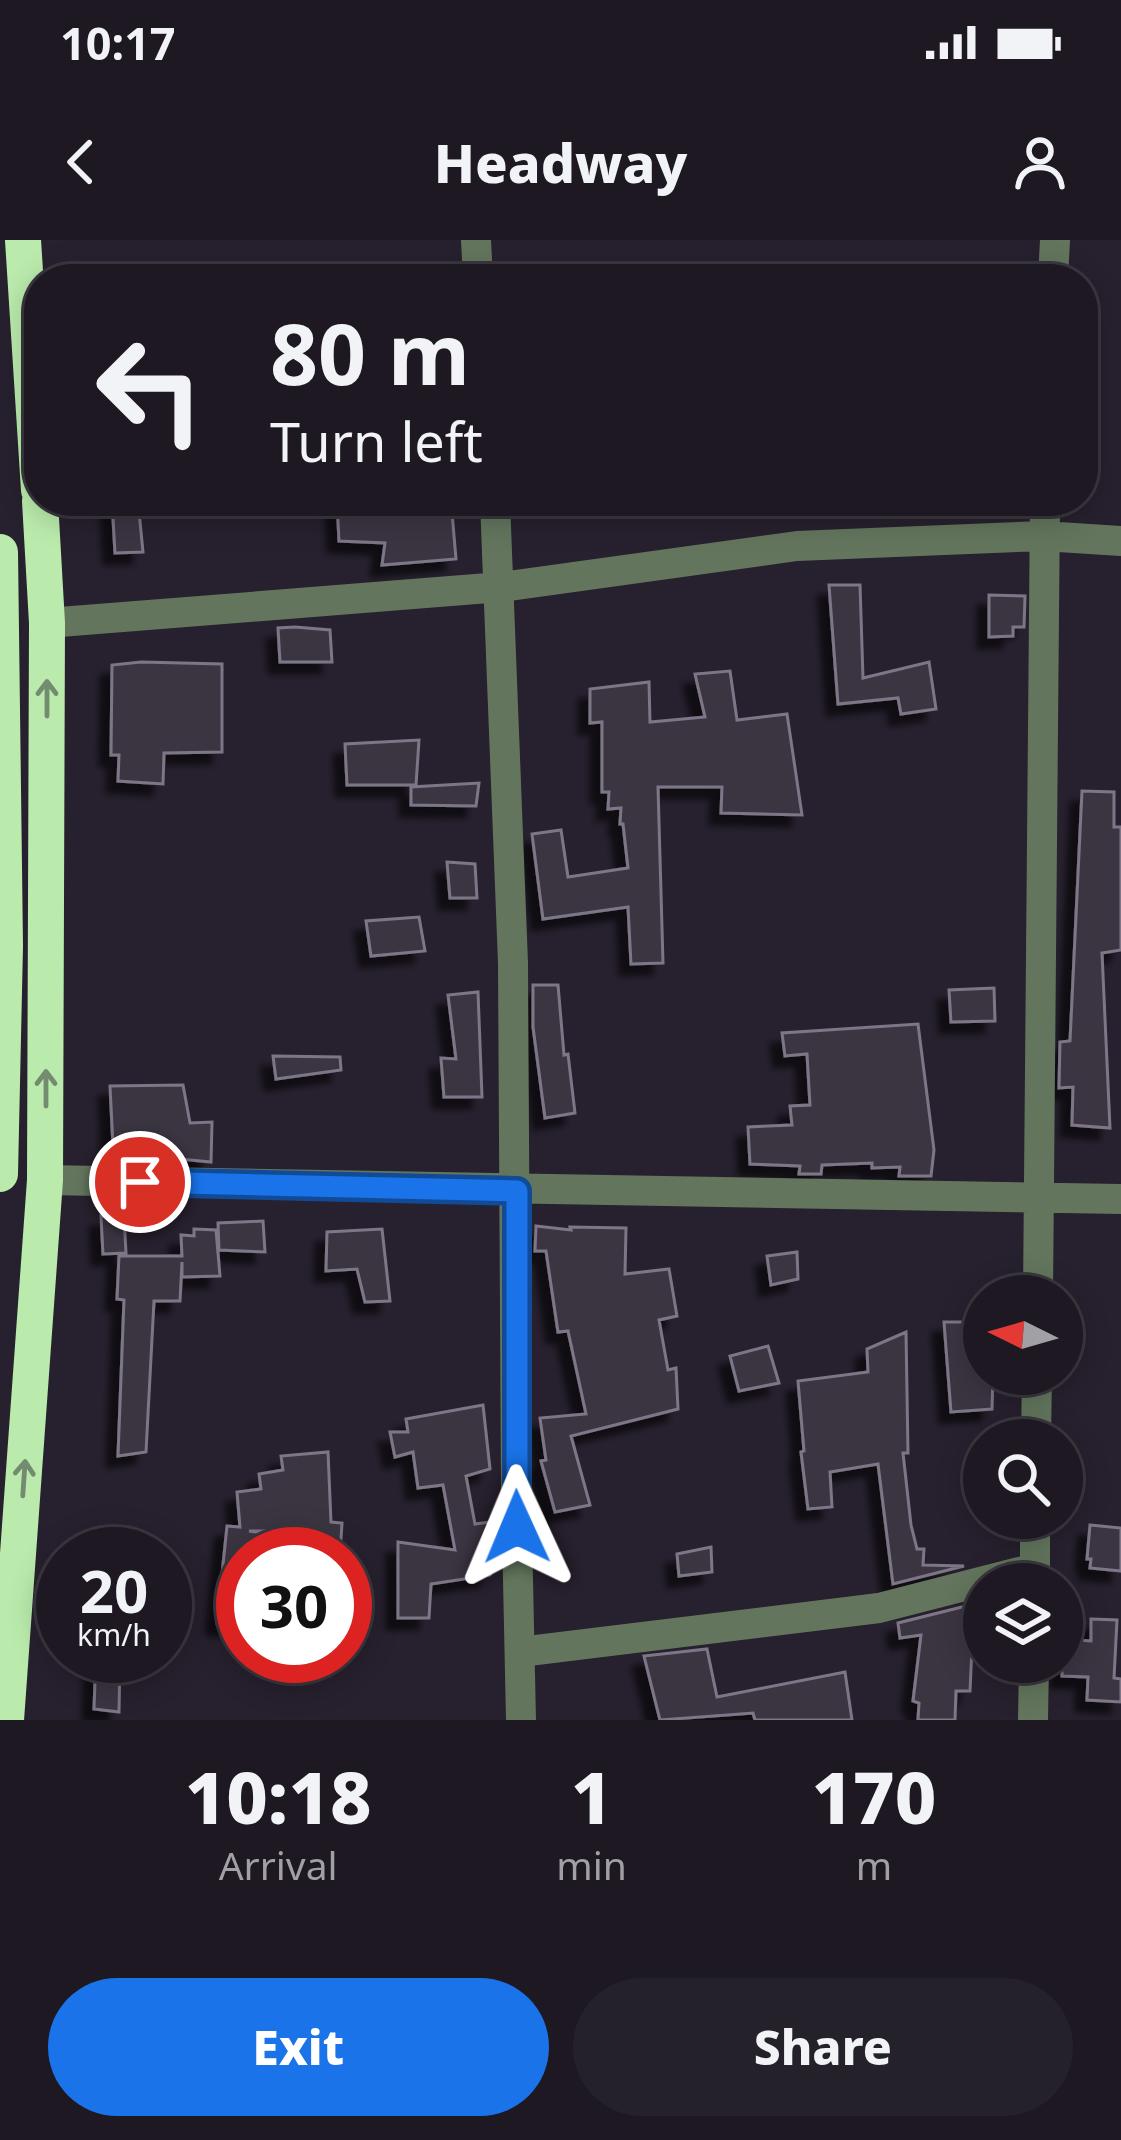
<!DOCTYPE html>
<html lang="en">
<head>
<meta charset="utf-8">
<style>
	:root { --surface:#1d1822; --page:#25212a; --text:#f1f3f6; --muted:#a0a0a5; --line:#3b3740; --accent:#1a73e8 }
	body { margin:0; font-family:"Noto Sans",sans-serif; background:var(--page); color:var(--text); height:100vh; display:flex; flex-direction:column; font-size:45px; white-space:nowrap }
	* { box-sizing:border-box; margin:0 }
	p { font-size:39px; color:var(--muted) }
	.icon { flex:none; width:66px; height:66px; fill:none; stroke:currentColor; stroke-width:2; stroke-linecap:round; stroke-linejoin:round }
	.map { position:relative; height:1480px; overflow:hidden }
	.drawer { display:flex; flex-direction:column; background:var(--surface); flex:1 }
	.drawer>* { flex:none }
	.guide { position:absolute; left:24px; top:24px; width:1074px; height:252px; border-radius:48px; box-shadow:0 6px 30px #0003,0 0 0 3px var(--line); background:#1d1822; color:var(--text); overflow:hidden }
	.needle { width:78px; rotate:275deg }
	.buttons { position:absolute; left:963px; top:1035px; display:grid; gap:24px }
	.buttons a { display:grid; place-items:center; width:120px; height:120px; border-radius:50%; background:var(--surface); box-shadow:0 6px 30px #0003,0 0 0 3px var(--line); font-size:60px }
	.speed { position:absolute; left:36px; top:1287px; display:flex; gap:24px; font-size:60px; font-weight:700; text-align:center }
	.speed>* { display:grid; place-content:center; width:156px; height:156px; border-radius:50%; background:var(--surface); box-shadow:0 6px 30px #0003,0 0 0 3px var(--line); line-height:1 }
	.speed small { font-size:30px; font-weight:400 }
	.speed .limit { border:18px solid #d22; background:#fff; color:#111 }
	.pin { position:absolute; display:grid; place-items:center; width:102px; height:102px; color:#fff; margin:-51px; border:6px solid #fff; border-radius:50%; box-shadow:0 3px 12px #0007 }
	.me { position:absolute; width:132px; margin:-66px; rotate:359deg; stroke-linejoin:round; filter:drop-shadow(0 0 9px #0008) }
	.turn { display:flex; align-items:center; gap:42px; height:252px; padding:0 48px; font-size:54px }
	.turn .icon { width:156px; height:156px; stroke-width:2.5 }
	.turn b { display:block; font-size:84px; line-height:102px }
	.eta { display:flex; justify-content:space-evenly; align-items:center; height:204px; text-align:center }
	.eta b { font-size:72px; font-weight:800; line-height:84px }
	.action { display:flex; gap:24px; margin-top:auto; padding:24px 48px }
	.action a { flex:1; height:138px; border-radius:72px; background:var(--accent); color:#fff; font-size:48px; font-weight:800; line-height:138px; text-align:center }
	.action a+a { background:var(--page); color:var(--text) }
	.status { display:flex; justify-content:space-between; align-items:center; height:84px; padding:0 60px; background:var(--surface); direction:ltr }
	.status svg { height:33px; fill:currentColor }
	header { display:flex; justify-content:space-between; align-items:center; height:156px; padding:0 48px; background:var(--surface); font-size:54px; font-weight:800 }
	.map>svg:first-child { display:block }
	.building { fill:#3b3443; stroke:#7e7687; stroke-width:3; filter:url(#shadow) }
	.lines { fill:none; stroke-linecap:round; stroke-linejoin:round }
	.minor { stroke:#63765d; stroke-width:30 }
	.highway { stroke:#baebac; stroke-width:36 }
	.oneway { stroke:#738c6f }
	.route-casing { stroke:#114b97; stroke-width:30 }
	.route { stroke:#1a73e8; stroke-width:21 }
</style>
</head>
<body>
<div class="status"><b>10:17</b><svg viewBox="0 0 49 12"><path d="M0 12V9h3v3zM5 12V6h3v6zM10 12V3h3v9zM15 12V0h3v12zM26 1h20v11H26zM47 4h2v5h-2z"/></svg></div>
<header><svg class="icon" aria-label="back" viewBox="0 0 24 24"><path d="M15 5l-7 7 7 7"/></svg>Headway<svg class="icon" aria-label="person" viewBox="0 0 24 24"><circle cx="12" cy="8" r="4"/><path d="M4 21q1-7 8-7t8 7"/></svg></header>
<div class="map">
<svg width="1121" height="1480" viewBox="0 0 1121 1480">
	<defs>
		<filter id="shadow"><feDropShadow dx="-11" dy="11" stdDeviation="3" flood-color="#0009"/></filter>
	</defs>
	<rect width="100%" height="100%" fill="#27202e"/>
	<path class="building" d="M 112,261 L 138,261 L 143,312 L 115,313 Z
		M 337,261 L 451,261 L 456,319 L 382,325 L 385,303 L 339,301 Z
		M 829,345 L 860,345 L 863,438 L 929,422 L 936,469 L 901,474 L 898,458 L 838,464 Z
		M 989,355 L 1025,356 L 1024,387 L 1013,387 L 1013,396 L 989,397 Z
		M 295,387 L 330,390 L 332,422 L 280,422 L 278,388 Z
		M 141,422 L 222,424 L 222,512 L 164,513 L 163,544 L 118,541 L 119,515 L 111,515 L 112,425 Z
		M 730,431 L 737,480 L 787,474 L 802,575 L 721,573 L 722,547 L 658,547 L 663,723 L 631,724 L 628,667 L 543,679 L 532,594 L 561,590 L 568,637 L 628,628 L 623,584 L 620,584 L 621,568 L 608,569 L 609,552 L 602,552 L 602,482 L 590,483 L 590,449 L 649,442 L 650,482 L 705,477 L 695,434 Z
		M 419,500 L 416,545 L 347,545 L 345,504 Z
		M 479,543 L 476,566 L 411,565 L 411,547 Z
		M 1082,551 L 1114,552 L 1114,587 L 1121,587 L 1121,710 L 1102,713 L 1110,888 L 1072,885 L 1073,847 L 1059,848 L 1060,802 L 1070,801 Z
		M 447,622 L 475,624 L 477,658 L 450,658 Z
		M 419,677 L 425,711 L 371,716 L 366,681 Z
		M 533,745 L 558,745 L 564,815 L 568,814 L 575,873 L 545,878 L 533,787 Z
		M 994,748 L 995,781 L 951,782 L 949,750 Z
		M 478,752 L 482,857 L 444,857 L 441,818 L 456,819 L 448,755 Z
		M 918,784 L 934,910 L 931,936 L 899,936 L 900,927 L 872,928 L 872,923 L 822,925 L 821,934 L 799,934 L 800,926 L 750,924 L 748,887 L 792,885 L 790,866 L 810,865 L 807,814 L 785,816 L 782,793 Z
		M 273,816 L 340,817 L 341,830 L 276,839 Z
		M 183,845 L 190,883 L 212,882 L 211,922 L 169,918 L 170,904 L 113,906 L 110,846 Z
		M 101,976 L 124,976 L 126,1013 L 103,1014 Z
		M 263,981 L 265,1012 L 219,1010 L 218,983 Z
		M 536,986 L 571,990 L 570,987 L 626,988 L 625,1034 L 669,1029 L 677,1076 L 659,1080 L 668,1130 L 676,1128 L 678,1169 L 571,1196 L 590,1265 L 555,1272 L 541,1221 L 546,1220 L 540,1178 L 586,1174 L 568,1091 L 558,1092 L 546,1011 L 535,1011 Z
		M 194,989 L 216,990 L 220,1036 L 182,1037 L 182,1022 L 180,1061 L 154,1061 L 146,1212 L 118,1216 L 124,1060 L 117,1059 L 119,1016 L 182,1016 L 181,995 L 194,996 Z
		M 382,989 L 390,1061 L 365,1062 L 357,1029 L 326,1031 L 327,992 Z
		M 797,1012 L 798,1039 L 771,1045 L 767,1016 Z
		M 944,1082 L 984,1082 L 984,1135 L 993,1134 L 992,1169 L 951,1172 Z
		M 906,1092 L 908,1213 L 903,1213 L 911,1285 L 917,1309 L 924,1309 L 923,1325 L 964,1326 L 893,1344 L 878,1224 L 830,1232 L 832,1267 L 808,1269 L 801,1212 L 804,1211 L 798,1141 L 868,1132 L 867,1109 Z
		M 768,1106 L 779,1143 L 739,1151 L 730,1116 Z
		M 483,1165 L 490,1229 L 466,1236 L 475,1284 L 490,1282 L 490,1335 L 431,1344 L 429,1378 L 398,1378 L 398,1302 L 455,1310 L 443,1245 L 418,1248 L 413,1212 L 395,1217 L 390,1192 L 408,1192 L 406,1179 Z
		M 328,1212 L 331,1282 L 342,1283 L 340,1314 L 318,1314 L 320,1291 L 249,1291 L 262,1293 L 260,1314 L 243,1314 L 243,1386 L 217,1383 L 227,1286 L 240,1287 L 237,1252 L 261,1249 L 259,1234 L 283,1230 L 281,1216 Z
		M 1090,1285 L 1121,1288 L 1121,1331 L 1090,1328 L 1091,1319 L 1087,1319 Z
		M 711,1307 L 712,1332 L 679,1336 L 677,1314 Z
		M 974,1364 L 970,1451 L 956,1451 L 955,1480 L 918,1480 L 919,1463 L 913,1461 L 921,1395 L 900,1398 L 898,1383 Z
		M 1091,1379 L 1117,1380 L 1114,1438 L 1121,1439 L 1121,1462 L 1087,1460 L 1088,1437 L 1062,1436 L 1062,1399 L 1091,1401 Z
		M 707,1409 L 717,1457 L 845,1432 L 852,1480 L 755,1480 L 753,1473 L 660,1480 L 644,1416 Z
		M 96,1416 L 120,1416 L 119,1472 L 94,1469 Z"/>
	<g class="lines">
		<path class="minor" d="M 476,0 L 478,39
			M 1053,39 L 1055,0
			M 495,261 L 513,723 L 516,1246 L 521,1480
			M 47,383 L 501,347 L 797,306 L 1043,296 L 1121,301
			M 45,940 L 1121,959
			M 1038,1056 L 1045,261
			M 1036,1200 L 1037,1134
			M 1035,1344 L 1035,1278
			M 520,1412 L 879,1368 L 1035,1328
			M 1033,1480 L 1034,1422"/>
		<path class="highway" d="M 23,0 L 39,250
			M 0,312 L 5,706 L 0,934
			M 6,1480 L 45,940 L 47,383 L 40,261"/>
	</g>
	<defs><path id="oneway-shaft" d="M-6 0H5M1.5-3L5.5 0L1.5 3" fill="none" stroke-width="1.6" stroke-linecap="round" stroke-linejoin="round" transform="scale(3)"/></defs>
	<g class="oneway">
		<use href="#oneway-shaft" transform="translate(47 458) rotate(-90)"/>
		<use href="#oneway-shaft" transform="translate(46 848) rotate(-90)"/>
		<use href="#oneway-shaft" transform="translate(24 1238) rotate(-86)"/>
	</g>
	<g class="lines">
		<g class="route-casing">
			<path id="route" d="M 140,942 L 517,951 L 517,1287"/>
		</g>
		<use href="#route" class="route"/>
	</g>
</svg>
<div class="buttons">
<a><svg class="needle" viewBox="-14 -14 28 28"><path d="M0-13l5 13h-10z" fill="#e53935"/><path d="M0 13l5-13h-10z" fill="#a0a0a5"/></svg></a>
<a><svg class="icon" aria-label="search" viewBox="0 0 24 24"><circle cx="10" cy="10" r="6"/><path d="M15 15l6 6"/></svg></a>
<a><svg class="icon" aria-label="layers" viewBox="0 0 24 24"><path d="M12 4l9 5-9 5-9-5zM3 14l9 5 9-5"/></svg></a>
</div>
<div class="speed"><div>20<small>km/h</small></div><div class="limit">30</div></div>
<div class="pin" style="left:140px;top:942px;background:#d93025"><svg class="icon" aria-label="arrive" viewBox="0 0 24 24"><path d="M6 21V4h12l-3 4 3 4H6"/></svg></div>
<svg class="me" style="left:517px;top:1287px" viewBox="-20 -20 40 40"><path d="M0-17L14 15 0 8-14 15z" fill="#1a73e8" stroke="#fff" stroke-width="4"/></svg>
<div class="guide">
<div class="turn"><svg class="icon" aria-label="left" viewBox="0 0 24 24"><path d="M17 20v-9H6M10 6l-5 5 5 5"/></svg><div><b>80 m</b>Turn left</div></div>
</div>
</div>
<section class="drawer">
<div class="eta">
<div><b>10:18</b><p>Arrival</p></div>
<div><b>1</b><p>min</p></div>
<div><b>170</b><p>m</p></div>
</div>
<div class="action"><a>Exit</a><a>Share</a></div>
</section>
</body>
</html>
